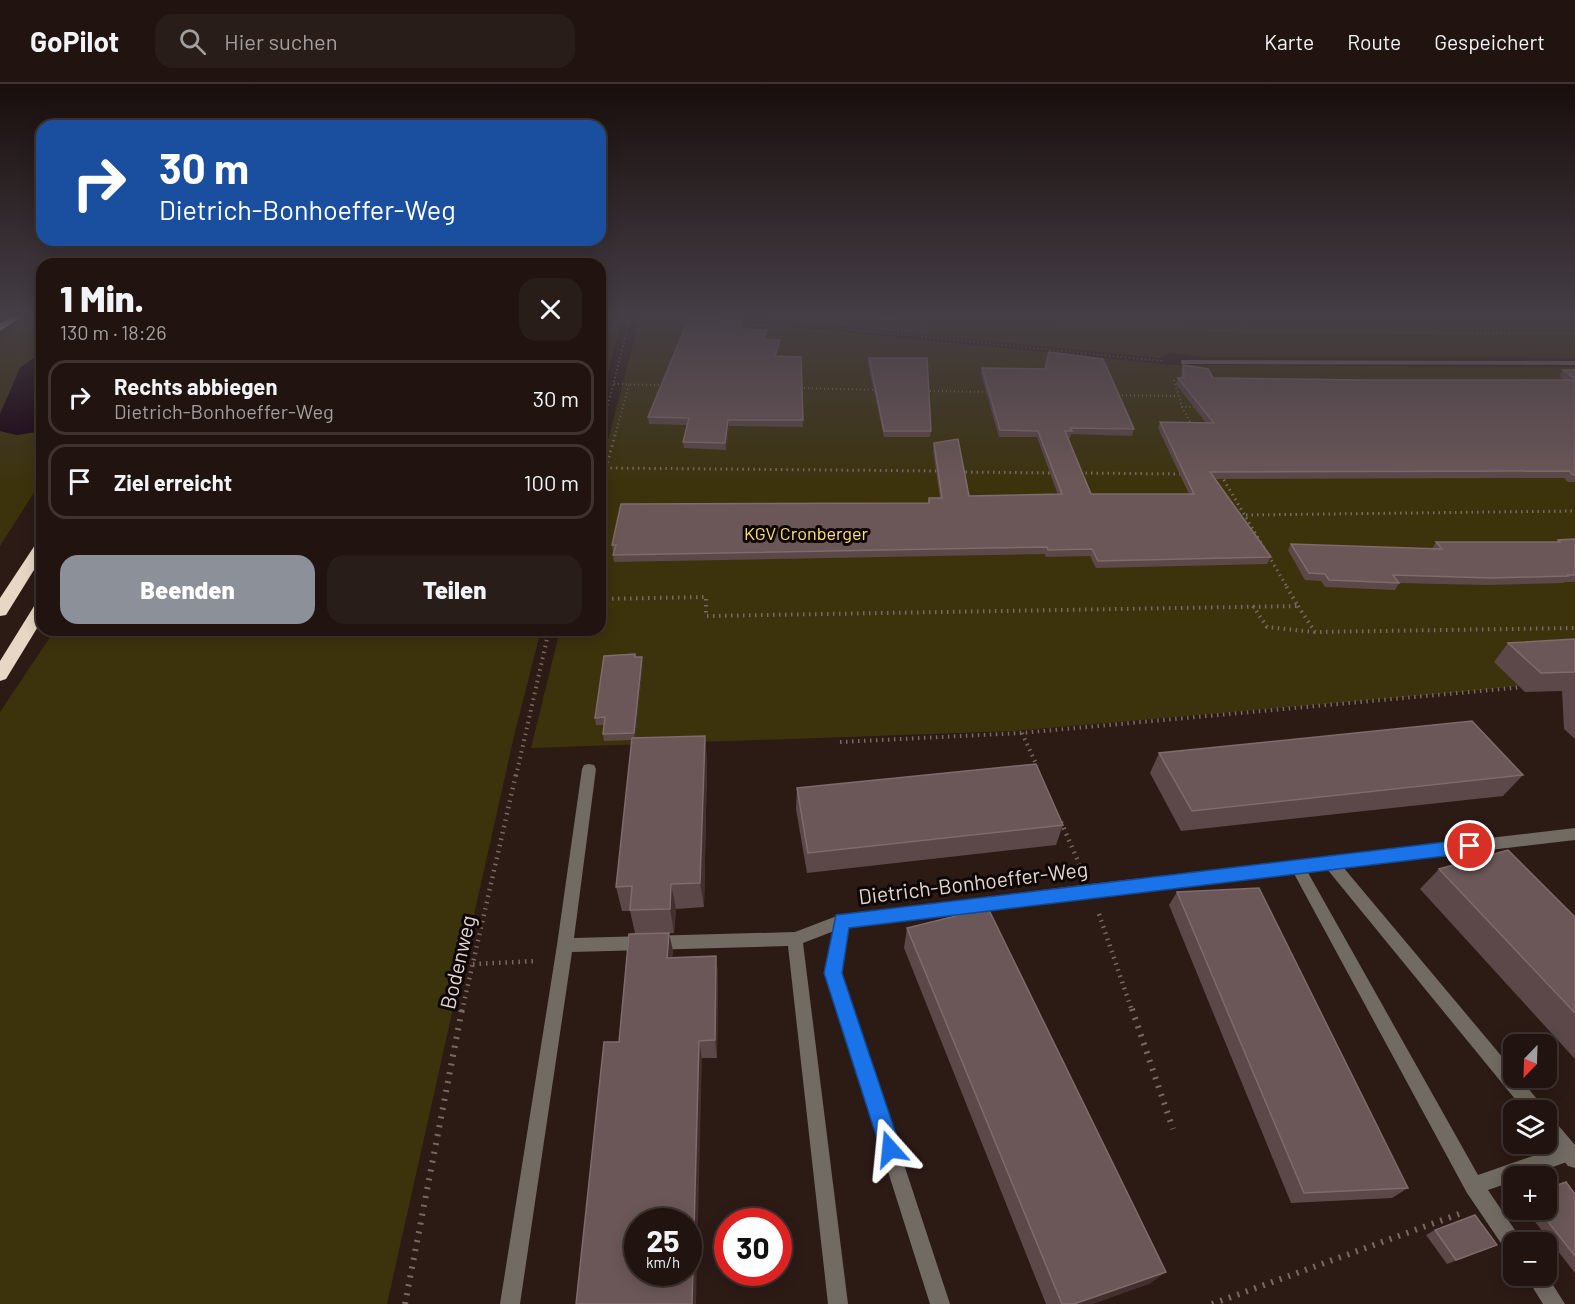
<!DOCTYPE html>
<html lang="de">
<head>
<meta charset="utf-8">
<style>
	:root { --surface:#211410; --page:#291d19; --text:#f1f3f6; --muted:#a29e9f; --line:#3e3330; --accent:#8c9099 }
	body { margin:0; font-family:Barlow,sans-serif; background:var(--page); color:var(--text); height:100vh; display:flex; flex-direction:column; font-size:22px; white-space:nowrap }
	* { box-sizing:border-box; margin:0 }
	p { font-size:20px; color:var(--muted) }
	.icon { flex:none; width:33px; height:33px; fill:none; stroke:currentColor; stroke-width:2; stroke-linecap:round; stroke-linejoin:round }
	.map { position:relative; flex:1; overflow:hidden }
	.sheet { position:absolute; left:36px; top:174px; width:570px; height:378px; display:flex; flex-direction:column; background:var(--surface); border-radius:18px; box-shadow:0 3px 15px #0003,0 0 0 2px var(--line) }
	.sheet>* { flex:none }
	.guide { position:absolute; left:36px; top:36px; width:570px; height:126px; border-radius:18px; box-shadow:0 3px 15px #0003,0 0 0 2px var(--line); background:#1a4fa0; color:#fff; overflow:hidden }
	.needle { width:39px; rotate:203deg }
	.fabs { position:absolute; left:1503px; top:950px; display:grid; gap:12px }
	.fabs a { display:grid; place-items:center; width:54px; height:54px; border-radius:12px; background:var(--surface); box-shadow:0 3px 15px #0003,0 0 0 2px var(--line); font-size:30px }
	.speed { position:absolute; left:624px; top:1124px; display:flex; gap:12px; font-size:30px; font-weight:700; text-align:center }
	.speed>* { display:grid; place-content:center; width:78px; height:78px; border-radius:50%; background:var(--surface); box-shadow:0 3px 15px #0003,0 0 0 2px var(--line); line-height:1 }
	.speed small { font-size:15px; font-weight:400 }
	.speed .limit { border:9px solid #d22; background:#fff; color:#111 }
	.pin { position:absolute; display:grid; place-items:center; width:51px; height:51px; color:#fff; margin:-26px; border:3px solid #fff; border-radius:50%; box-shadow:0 2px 6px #0007 }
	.me { position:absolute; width:66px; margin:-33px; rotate:342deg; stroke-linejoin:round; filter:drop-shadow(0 0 4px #0008) }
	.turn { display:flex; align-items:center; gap:21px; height:126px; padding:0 24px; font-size:27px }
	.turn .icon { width:78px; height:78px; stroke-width:2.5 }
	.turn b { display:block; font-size:42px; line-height:51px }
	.round { display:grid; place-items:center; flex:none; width:63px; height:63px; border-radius:18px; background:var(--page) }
	.overview { display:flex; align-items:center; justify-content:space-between; height:102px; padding:0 24px }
	h1 { font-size:36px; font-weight:800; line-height:45px }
	.button { display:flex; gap:12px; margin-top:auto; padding:12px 24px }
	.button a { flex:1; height:69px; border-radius:18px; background:var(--accent); color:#fff; font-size:24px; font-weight:800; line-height:69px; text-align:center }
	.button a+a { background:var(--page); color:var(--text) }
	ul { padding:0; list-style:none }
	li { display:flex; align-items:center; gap:18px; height:75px; margin:0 12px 9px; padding:0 12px; border:3px solid var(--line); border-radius:18px }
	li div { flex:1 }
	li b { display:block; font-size:22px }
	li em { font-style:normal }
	header { display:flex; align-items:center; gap:36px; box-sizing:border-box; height:84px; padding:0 30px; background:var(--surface); border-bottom:2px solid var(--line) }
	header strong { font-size:28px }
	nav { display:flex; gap:33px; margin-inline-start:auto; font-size:21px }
	.search { width:420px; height:54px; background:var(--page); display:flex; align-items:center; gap:15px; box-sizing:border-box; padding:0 21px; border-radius:18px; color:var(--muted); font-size:22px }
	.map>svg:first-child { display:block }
	.green { fill:#3c330c }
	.water { fill:#16000f }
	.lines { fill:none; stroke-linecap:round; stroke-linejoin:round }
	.path-far4 { stroke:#796964; stroke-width:2; stroke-dasharray:1 3; stroke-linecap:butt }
	.path-far3 { stroke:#796964; stroke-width:3; stroke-dasharray:1.5 4; stroke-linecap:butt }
	.path-far2 { stroke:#796964; stroke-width:4; stroke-dasharray:1.5 4.5; stroke-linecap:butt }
	.path-far1 { stroke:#796964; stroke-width:4.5; stroke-dasharray:1.5 5; stroke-linecap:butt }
	.path { stroke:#796964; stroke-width:6; stroke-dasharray:2 7; stroke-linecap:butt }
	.lane { fill:#726b64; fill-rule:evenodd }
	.street { fill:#726b64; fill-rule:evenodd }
	.highway { fill:#e9d7c5; fill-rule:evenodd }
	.wall { fill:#5c4849 }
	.shaded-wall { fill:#432f2e }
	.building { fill:#6b5758; stroke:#7e6b6b; stroke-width:1.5; fill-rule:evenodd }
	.route { fill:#1a73e8; stroke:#114b97; stroke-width:1.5 }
	.labels { text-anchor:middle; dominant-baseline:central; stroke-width:6; stroke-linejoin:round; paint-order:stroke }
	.park-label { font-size:18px; fill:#fde16c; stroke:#0f0705 }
	.near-street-label { font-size:21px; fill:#e3d6d2; stroke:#0f0705 }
</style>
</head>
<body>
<header>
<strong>GoPilot</strong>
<div class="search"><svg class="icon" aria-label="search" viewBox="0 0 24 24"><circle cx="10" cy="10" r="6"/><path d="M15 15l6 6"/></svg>Hier suchen</div>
<nav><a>Karte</a><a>Route</a><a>Gespeichert</a></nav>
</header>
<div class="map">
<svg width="1575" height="1220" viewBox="0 0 1575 1220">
	<rect width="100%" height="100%" fill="#2c1a15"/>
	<path class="green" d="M 34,231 L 42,231 L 42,268 L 20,284 L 0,330 L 0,255 Z
		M 600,231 L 623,231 L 600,319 Z
		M 641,231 L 675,231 L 1172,281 L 1575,283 L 1575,596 L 1461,608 L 1015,647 L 531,664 L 560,546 L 600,546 L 600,386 Z
		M 726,231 L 1575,231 L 1575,274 L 1204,273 L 1171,269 L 1160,274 Z
		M 0,347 L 17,351 L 42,347 L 42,396 L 0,462 Z
		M 55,546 L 541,546 L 514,652 L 387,1220 L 0,1220 L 0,628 Z"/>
	<path class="water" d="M 42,268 L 42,347 L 17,351 L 0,347 L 0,330 L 20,284 Z"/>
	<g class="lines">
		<path class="path-far4" d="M 707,231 L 1162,277
			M 821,231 L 948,239 L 1038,238 L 1252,248 L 1575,250
			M 1173,231 L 1178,245
			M 1237,231 L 1252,248
			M 1473,231 L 1498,249
			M 1058,239 L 1060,231
			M 1174,296 L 1182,323
			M 614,300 L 666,301
			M 800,304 L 876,306
			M 926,307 L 990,308
			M 1114,311 L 1177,312
			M 1192,341 L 1182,323 L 1197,323
			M 600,352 L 631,231
			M 615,352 L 629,301"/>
		<path class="path-far3" d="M 606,384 L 615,351
			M 960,388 L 1055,389
			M 1080,389 L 1184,390
			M 1221,391 L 1287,503
			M 600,412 L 606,384 L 941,387
			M 1246,431 L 1575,427"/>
		<path class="path-far2" d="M 600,515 L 706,513 L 706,532 L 1298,522 L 1286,502
			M 1253,522 L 1267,543 L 1314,548
			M 1298,522 L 1315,548 L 1575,544
			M 1022,649 L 1037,682
			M 840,658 L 1022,649 L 1524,603
			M 516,692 L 549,546"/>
		<path class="path-far1" d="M 1061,738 L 1081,784
			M 1099,830 L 1132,927
			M 473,880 L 538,877
			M 462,927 L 516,690"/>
		<path class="path" d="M 1132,925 L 1173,1045
			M 405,1220 L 462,925
			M 1212,1220 L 1459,1130"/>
		<path class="lane" d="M 1181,276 L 1575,277 L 1575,281 L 1184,280 L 1181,280 Z
			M 589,680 L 594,681 L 596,685 L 574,854 L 795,848 L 842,830 L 847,832 L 850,837 L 847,842 L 803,859 L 848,1220 L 828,1220 L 788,862 L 572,868 L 520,1220 L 500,1220 L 557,861 L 582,685 L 584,681 Z
			M 1297,776 L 1302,778 L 1478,1091 L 1570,1059 L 1575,1061 L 1575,1075 L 1528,1092 L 1514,1092 L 1514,1097 L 1488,1106 L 1523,1158 L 1514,1158 L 1514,1171 L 1507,1168 L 1467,1109 L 1292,786 L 1290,782 L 1292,778 Z
			M 1546,1190 L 1565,1220 L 1543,1220 L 1525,1191 Z"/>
		<path class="street" d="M 1575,744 L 1575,756 L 1343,783 L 1514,987 L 1514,993 L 1519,993 L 1541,1020 L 1544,1026 L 1524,1026 L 1327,785 L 849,843 L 841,889 L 950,1220 L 930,1220 L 825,889 L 837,832 L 1090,800 Z
			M 1546,1031 L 1552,1034 L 1575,1061 L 1575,1084 L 1568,1082 L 1546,1055 Z"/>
		<path class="highway" d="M 14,231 L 25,231 L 0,247 L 0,239 Z
			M 42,457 L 42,473 L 6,531 L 0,532 L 0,514 L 37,458 Z
			M 42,518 L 42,536 L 6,595 L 0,597 L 0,577 L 36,519 Z"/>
	</g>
	<path class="wall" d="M 742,237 L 742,245 L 767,246 L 766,255 L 780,262 L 777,272 L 801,273 L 803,343 L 729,342 L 726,366 L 684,364 L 683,358 L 688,341 L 649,340 L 648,333 Z
		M 869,274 L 931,347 L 930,353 L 884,353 L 868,280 Z
		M 1183,281 L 1213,294 L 1361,296 L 1564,296 L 1559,292 L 1563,286 L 1575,286 L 1575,398 L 1568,398 L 1564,394 L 1215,395 L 1271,473 L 1267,480 L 1096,484 L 1090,472 L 1046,473 L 1045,470 L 614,478 L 613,471 L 614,468 L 613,468 L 612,461 L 928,419 L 929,414 L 940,414 L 933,366 L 934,359 L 969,412 L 1058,411 L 1037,353 L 999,353 L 981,290 L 982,284 L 1134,345 L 1132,352 L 1071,350 L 1070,354 L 1068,354 L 1091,410 L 1189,410 L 1158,344 L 1160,338 L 1206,339 L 1176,300 L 1178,294 L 1181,294 L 1181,287 Z
		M 1575,455 L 1575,498 L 1565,498 L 1563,499 L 1486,501 L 1399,499 L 1395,506 L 1325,503 L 1321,497 L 1305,496 L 1288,466 L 1291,460 L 1432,465 L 1436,458 L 1557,458 L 1558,456 Z
		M 1575,555 L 1575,655 L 1564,645 L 1562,607 L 1525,608 L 1494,578 L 1508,559 Z
		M 635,570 L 636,573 L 643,580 L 635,654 L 705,652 L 707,678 L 704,823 L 676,825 L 674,849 L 669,849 L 673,867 L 672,873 L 716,872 L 718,890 L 717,974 L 702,974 L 619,958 L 635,849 L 630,827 L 622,827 L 616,803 L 632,656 L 604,657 L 603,650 L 604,641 L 596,641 L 595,634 Z
		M 1159,669 L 1523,691 L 1503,712 L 1181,747 L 1150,689 Z
		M 797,704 L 1063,741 L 1056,761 L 807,789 L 796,725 Z
		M 1439,785 L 1575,833 L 1575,975 L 1420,805 Z
		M 1177,808 L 1408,1104 L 1392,1114 L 1291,1119 L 1169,821 Z
		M 907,844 L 1151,1199 L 1092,1220 L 1046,1220 L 904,864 Z
		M 1575,1110 L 1575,1189 L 1525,1125 L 1546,1125 Z
		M 1435,1146 L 1497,1161 L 1447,1180 L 1426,1151 Z"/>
	<path class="shaded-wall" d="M 780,256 L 780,262 L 775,278 L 775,272 Z
		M 728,336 L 729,342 L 726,366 L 725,359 Z
		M 642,573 L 643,580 L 635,656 L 634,649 Z
		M 705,652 L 707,678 L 704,823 L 700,799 Z
		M 671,800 L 676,825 L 674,849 L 670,825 Z
		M 669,849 L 673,867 L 671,892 L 667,874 Z
		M 716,872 L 718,890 L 717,974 L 715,956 Z
		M 699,957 L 702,974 L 696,1220 L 692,1220 Z
		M 1166,1188 L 1151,1199 L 1092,1220 L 1074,1220 Z"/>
	<path class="building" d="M 689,234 L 742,237 L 739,245 L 767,246 L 764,255 L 780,256 L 775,272 L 801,273 L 803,336 L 728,336 L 725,359 L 683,358 L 689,334 L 648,333 Z
		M 1049,268 L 1103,275 L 1134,345 L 1070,344 L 1072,347 L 1065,347 L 1091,410 L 1194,410 L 1160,338 L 1214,339 L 1178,294 L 1184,294 L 1183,281 L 1208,285 L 1213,294 L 1361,296 L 1575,296 L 1575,391 L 1573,391 L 1569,387 L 1210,388 L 1271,473 L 1098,477 L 1092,465 L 1048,466 L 1047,463 L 613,471 L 616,461 L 612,461 L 621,420 L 929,419 L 929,414 L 942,414 L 934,359 L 958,355 L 969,412 L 1062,410 L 1038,347 L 1000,346 L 982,284 L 1045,285 Z
		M 869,274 L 927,274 L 931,347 L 884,347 Z
		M 1563,286 L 1575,286 L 1575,295 Z
		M 1575,455 L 1575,491 L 1567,491 L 1569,492 L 1491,494 L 1393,491 L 1399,499 L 1329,496 L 1325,490 L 1309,489 L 1291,460 L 1442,465 L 1436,458 L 1560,458 L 1558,456 Z
		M 1575,555 L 1575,588 L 1541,589 L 1508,559 Z
		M 635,570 L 635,573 L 642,573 L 634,649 L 603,650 L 605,633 L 595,634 L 604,572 Z
		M 1472,637 L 1523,691 L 1192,727 L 1159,669 Z
		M 705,652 L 700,799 L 671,800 L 670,825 L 630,826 L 632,802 L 616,803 L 632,654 Z
		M 1036,680 L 1063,741 L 808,769 L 797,704 Z
		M 1508,766 L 1575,833 L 1575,929 L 1439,785 Z
		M 1259,804 L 1408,1104 L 1304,1109 L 1177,808 Z
		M 988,824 L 1166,1188 L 1074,1220 L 1062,1220 L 907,844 Z
		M 669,849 L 667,874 L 716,872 L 715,956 L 699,957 L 692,1220 L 576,1220 L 604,958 L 619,958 L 629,850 ZM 638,1137 L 688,1137 L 688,1188 L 638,1188 Z
		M 1566,1098 L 1575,1110 L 1575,1172 L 1538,1125 L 1546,1125 L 1546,1105 Z
		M 1475,1131 L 1497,1161 L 1456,1176 L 1435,1146 Z"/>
	<linearGradient id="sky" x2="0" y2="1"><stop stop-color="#180e0c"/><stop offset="0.58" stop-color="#453e46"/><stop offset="1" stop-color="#453e46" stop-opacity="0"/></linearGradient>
	<rect width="1575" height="401" fill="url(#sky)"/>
	<path class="route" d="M 1470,755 L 1476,757 L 1478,762 L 1476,767 L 1470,769 L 849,844 L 842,889 L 901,1065 L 898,1073 L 890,1076 L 883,1073 L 824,889 L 836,831 Z"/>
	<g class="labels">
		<g class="park-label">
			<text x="806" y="449">KGV Cronberger</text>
		</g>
		<g class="near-street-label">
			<text transform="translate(973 798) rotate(-7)">Dietrich-Bonhoeffer-Weg</text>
			<text transform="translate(457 878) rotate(-77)">Bodenweg</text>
		</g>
	</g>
</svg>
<div class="fabs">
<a><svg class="needle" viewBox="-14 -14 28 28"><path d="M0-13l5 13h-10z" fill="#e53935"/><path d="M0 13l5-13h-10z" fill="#a29e9f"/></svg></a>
<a><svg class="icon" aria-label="layers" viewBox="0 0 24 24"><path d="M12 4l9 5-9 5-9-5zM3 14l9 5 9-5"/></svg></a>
<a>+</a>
<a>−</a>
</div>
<div class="speed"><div>25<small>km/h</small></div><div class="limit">30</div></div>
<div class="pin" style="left:1470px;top:762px;background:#d93025"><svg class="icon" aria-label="arrive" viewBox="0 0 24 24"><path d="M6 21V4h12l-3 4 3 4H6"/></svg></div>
<svg class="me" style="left:890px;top:1065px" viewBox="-20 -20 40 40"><path d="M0-17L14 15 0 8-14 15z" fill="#1a73e8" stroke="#fff" stroke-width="4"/></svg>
<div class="guide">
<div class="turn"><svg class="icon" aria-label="right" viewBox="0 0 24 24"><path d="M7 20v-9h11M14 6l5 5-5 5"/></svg><div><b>30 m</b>Dietrich-Bonhoeffer-Weg</div></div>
</div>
<section class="sheet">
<div class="overview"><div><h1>1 Min.</h1><p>130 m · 18:26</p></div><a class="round"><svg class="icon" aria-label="close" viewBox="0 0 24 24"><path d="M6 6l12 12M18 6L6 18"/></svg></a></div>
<ul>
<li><svg class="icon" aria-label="right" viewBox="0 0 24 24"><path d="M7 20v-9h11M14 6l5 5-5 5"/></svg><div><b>Rechts abbiegen</b><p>Dietrich-Bonhoeffer-Weg</p></div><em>30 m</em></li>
<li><svg class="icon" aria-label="arrive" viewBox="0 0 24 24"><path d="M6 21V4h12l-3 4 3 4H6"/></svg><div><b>Ziel erreicht</b></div><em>100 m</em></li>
</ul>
<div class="button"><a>Beenden</a><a>Teilen</a></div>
</section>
</div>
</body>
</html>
